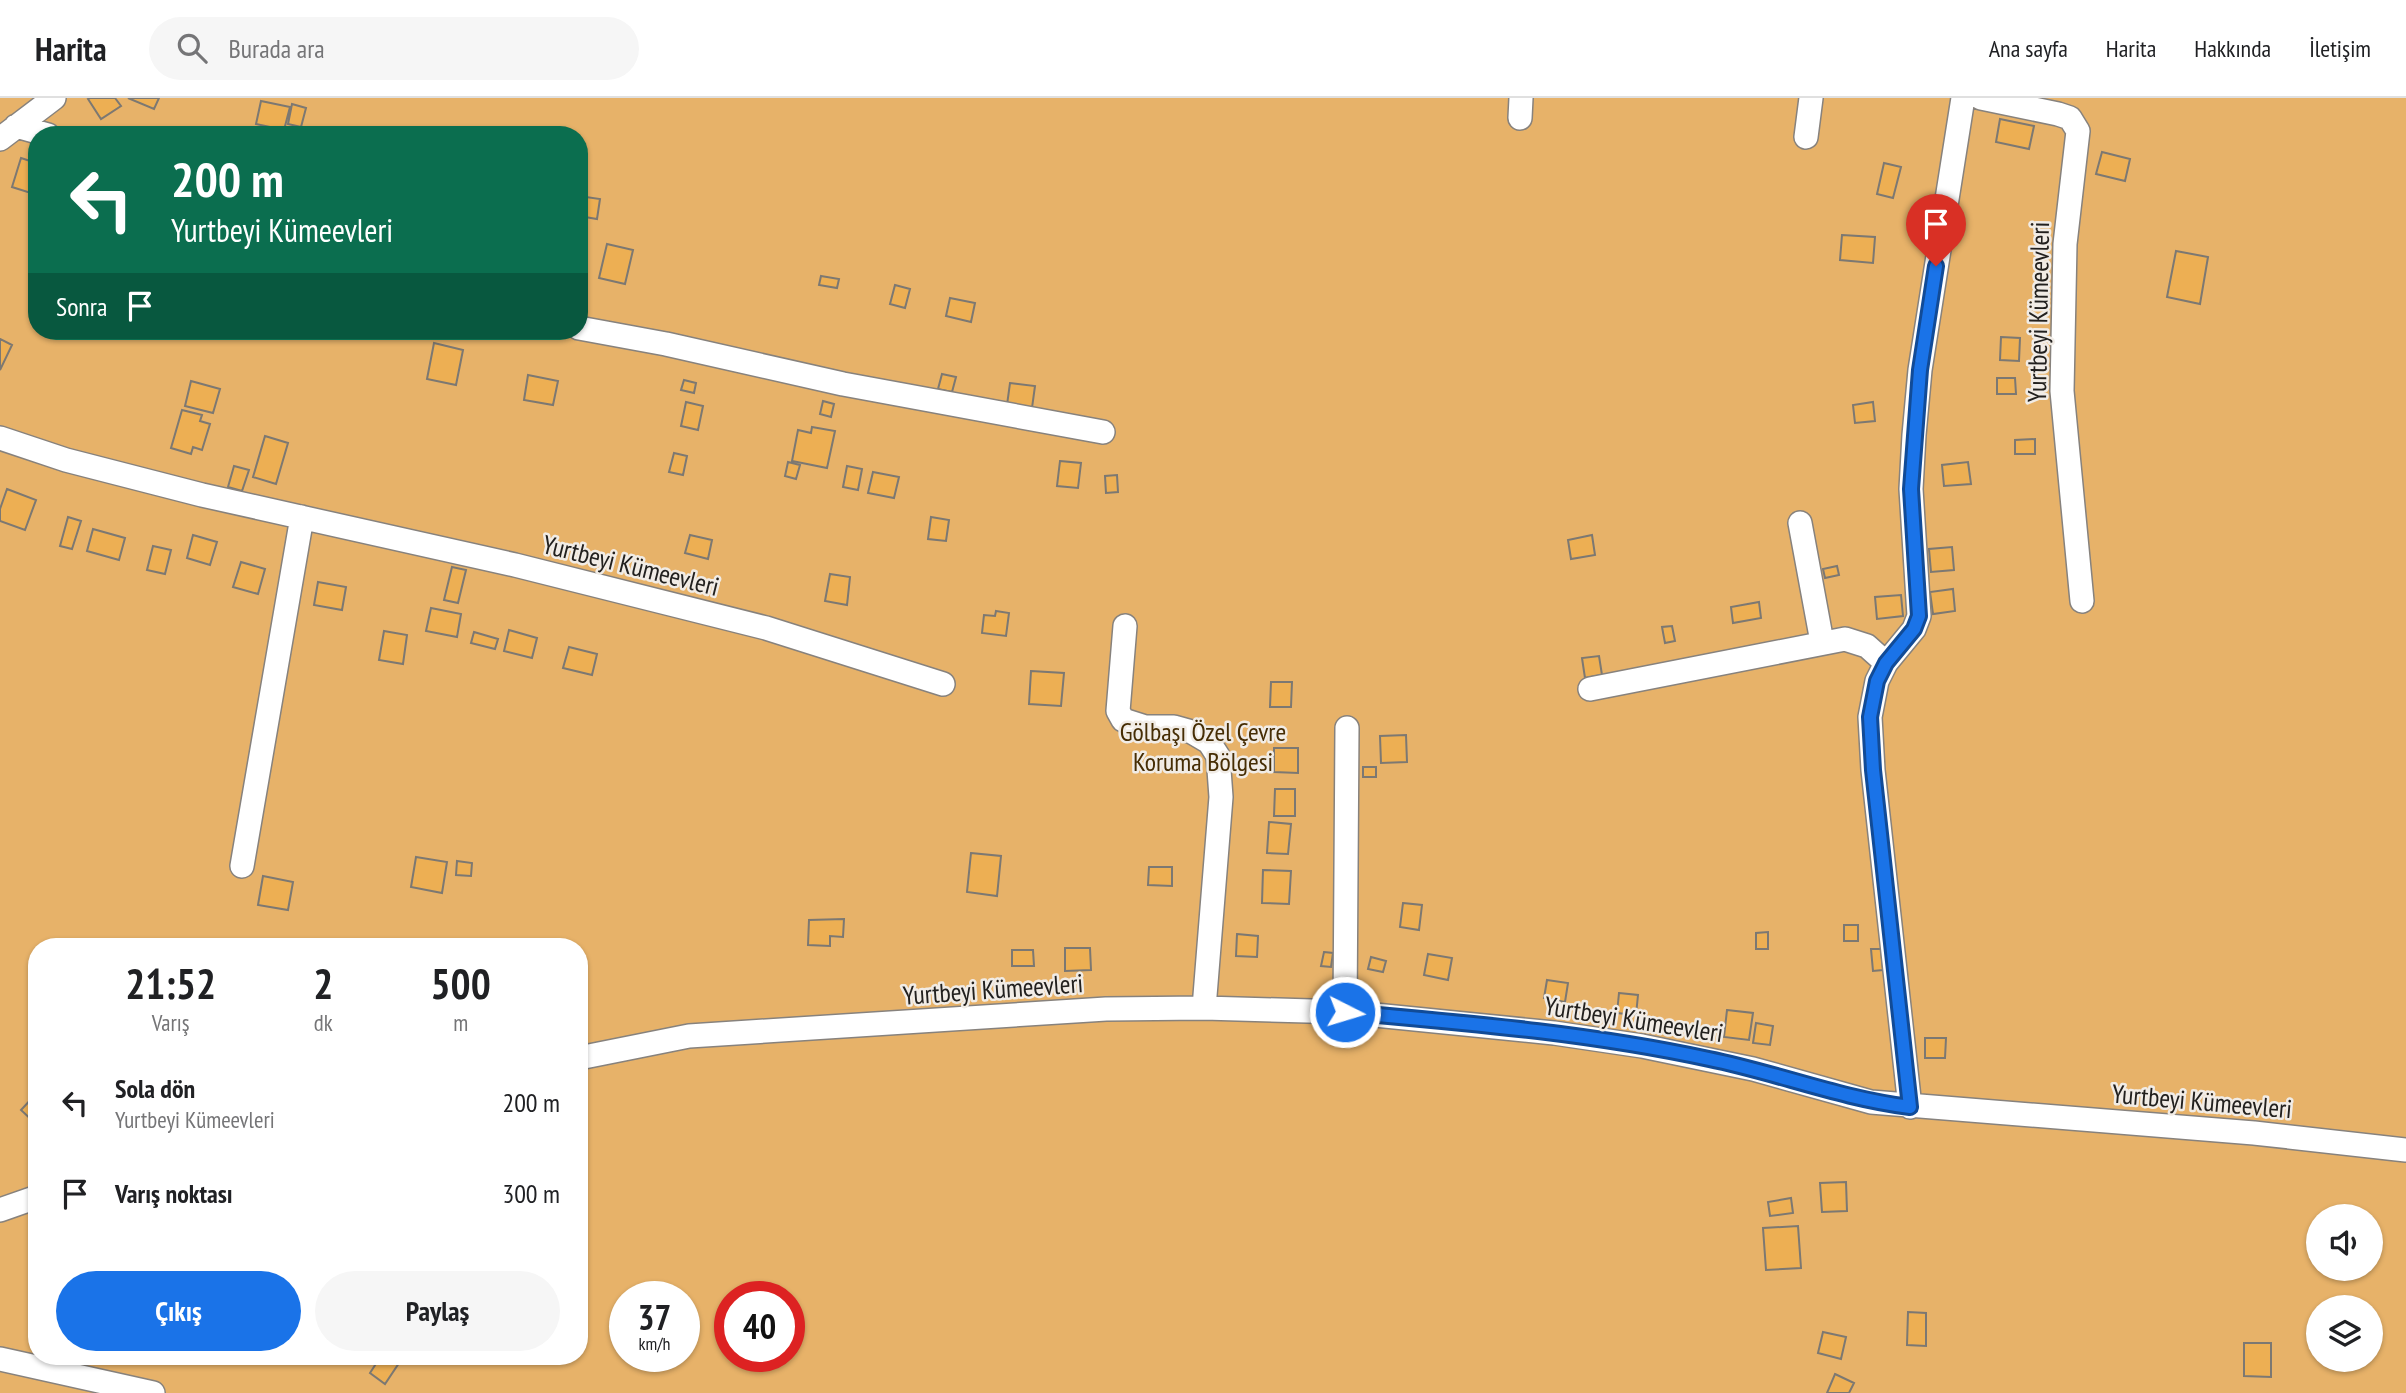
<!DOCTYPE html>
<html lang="tr">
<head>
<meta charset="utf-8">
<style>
	:root { --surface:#fff; --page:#f6f6f6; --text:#202124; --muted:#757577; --line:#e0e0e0; --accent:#1a73e8 }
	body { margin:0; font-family:"PT Sans Narrow",sans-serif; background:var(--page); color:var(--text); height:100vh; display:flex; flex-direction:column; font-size:26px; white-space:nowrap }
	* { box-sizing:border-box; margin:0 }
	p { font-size:23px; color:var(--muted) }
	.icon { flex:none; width:38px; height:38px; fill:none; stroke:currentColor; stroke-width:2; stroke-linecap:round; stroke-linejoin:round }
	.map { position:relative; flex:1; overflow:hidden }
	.side { position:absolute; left:28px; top:840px; width:560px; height:427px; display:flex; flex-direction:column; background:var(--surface); border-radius:28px; box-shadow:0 2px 5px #0004 }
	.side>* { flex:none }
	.top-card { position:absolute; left:28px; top:28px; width:560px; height:214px; border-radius:28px; box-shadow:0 2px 5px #0004; background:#0b6e4f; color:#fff; overflow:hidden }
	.fabs { position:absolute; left:2306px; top:1106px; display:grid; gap:14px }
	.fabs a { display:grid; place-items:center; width:77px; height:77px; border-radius:50%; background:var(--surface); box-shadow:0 2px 5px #0004; font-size:35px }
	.speed { position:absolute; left:609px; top:1183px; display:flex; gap:14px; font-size:35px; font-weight:700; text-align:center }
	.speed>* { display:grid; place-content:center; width:91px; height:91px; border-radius:50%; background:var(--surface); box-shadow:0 2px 5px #0004; line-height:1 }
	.speed small { font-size:18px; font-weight:400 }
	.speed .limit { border:10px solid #d22; background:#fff; color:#111 }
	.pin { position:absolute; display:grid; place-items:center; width:60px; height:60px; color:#fff; margin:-72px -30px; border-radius:50% 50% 50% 0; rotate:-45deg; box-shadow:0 0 7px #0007 }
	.pin .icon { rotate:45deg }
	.me { position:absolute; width:77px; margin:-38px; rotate:95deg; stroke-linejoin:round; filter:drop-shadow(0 0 5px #0008) }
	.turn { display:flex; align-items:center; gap:24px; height:147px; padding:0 28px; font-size:32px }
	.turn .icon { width:91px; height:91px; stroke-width:2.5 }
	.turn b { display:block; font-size:49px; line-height:60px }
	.then { display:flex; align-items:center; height:66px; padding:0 28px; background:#0003; gap:14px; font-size:26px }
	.eta { display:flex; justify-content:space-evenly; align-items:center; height:119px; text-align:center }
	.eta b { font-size:42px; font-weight:600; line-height:49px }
	.action { display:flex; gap:14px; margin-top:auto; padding:14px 28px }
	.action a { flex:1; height:80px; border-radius:42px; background:var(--accent); color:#fff; font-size:28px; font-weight:600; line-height:80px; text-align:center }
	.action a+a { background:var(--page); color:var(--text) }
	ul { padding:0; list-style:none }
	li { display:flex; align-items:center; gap:21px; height:91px; padding:0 28px }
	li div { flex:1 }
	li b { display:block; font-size:26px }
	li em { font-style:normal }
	header { display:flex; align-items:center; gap:42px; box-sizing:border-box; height:98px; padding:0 35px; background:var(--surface); border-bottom:2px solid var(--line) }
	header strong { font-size:33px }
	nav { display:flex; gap:38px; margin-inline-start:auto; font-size:24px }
	.search { width:490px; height:63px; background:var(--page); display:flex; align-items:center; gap:18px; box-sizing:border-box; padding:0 24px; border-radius:38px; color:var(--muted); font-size:26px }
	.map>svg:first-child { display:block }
	.green { fill:#e7b269; fill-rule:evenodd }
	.building { fill:#edaf53; stroke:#7c7872; stroke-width:2 }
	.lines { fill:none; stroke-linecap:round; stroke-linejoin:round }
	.minor-casing { stroke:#87827d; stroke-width:26 }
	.minor { stroke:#fff; stroke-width:23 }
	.route-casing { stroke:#114b97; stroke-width:18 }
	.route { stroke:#1a73e8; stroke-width:12 }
	.labels { text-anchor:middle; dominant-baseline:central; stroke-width:5; stroke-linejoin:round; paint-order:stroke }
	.street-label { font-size:26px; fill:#22201e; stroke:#f1ece6 }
	.park-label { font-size:26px; fill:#462d04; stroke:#f1ece6 }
</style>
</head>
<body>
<header>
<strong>Harita</strong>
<div class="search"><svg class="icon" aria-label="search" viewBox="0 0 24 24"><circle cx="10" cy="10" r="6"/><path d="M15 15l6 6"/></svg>Burada ara</div>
<nav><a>Ana sayfa</a><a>Harita</a><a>Hakkında</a><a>İletişim</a></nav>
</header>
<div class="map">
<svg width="2406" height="1295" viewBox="0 0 2406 1295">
	<rect width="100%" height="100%" fill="#f1ece6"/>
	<path class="green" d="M 0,0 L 2406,0 L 2406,1295 L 0,1295 ZM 37,37 L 579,37 L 579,233 L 37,233 ZM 37,849 L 579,849 L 579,1258 L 37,1258 ZM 2319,1118 L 2371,1118 L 2371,1171 L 2319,1171 ZM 625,1199 L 684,1199 L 684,1258 L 625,1258 ZM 730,1199 L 789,1199 L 789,1258 L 730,1258 ZM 2319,1209 L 2371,1209 L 2371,1262 L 2319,1262 Z"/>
	<path class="building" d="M 90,0 L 115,0 L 121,8 L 101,21 L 88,1 Z
		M 128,0 L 159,0 L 154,11 Z
		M 261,3 L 290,9 L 284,32 L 256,26 Z
		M 292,6 L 306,10 L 301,29 L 288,26 Z
		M 2000,21 L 2034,28 L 2029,51 L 1996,44 Z
		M 2102,54 L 2130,61 L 2125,83 L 2096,76 Z
		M 21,60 L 33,64 L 37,62 L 37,97 L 12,89 Z
		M 1884,65 L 1901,69 L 1893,100 L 1877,96 Z
		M 579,98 L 600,101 L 597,121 L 579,118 Z
		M 1842,137 L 1875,139 L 1873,165 L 1840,162 Z
		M 607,146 L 633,152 L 625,186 L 599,180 Z
		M 2176,153 L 2208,159 L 2200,206 L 2167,199 Z
		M 821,178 L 839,181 L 837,190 L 819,187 Z
		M 895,187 L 910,191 L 905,210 L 890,206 Z
		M 950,200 L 975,205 L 971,224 L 946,218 Z
		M 2001,239 L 2020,240 L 2019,263 L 2000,262 Z
		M 0,241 L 12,247 L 0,272 Z
		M 434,245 L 463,252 L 456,287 L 427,281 Z
		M 942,276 L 956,279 L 952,294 L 938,291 Z
		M 528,277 L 558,283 L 553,307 L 524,302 Z
		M 1997,280 L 2015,280 L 2016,296 L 1997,296 Z
		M 684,282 L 696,285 L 694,295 L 681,292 Z
		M 191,283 L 220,291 L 213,315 L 185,308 Z
		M 1010,285 L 1035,288 L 1032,310 L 1007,307 Z
		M 823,303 L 834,306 L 831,319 L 820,316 Z
		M 686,304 L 703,308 L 698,332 L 681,328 Z
		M 1873,304 L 1875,323 L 1855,325 L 1853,307 Z
		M 182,312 L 202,317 L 200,323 L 210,326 L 202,352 L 193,349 L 191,356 L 171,350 Z
		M 812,329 L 835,333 L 827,370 L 792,363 L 798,332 L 811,335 Z
		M 265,338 L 288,345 L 276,386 L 253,379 Z
		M 2035,341 L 2035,356 L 2015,356 L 2015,342 Z
		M 674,355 L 687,358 L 683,377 L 669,374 Z
		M 1060,363 L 1081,365 L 1078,390 L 1057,388 Z
		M 788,364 L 800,367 L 796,381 L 785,378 Z
		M 1968,364 L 1971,386 L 1944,388 L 1942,367 Z
		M 234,368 L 249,372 L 242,393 L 228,389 Z
		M 847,368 L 862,371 L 858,392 L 843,389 Z
		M 873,374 L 899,379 L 894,400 L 868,395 Z
		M 1117,377 L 1118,394 L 1106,395 L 1105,378 Z
		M 7,391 L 36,402 L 25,432 L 0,423 L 0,411 Z
		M 68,419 L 81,423 L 72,451 L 60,448 Z
		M 931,419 L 949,422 L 946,443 L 928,441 Z
		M 93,431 L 125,440 L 119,462 L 87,453 Z
		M 193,437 L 217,444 L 210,467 L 187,460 Z
		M 690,437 L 712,442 L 708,461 L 685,455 Z
		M 1592,437 L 1595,457 L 1571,461 L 1568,442 Z
		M 153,448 L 171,452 L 165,476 L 147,472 Z
		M 1952,449 L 1954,472 L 1931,474 L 1929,451 Z
		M 241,464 L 265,471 L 258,496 L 233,489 Z
		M 1837,468 L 1839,477 L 1825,480 L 1823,471 Z
		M 452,469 L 466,472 L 458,505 L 444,502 Z
		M 830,476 L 850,479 L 847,507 L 825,503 Z
		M 318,484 L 346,489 L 342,512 L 314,507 Z
		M 1953,491 L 1955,513 L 1933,516 L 1930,494 Z
		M 1901,497 L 1903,518 L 1877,521 L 1875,499 Z
		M 1759,504 L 1761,520 L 1733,525 L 1731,509 Z
		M 431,510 L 461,516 L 457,539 L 426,533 Z
		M 996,513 L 1009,515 L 1006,538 L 982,535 L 984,517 L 995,518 Z
		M 1672,528 L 1675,543 L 1665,545 L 1662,529 Z
		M 509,532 L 537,540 L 532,560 L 504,553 Z
		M 384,533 L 407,537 L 403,566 L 379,562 Z
		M 474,534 L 498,541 L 495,551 L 471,545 Z
		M 569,549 L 597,556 L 592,577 L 563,570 Z
		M 1599,558 L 1602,577 L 1585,580 L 1582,560 Z
		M 1031,573 L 1064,575 L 1061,608 L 1029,606 Z
		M 1271,584 L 1292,584 L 1291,609 L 1270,609 Z
		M 1406,637 L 1407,664 L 1381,665 L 1380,638 Z
		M 1274,650 L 1298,650 L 1298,675 L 1274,674 Z
		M 1363,669 L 1376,669 L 1376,679 L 1363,679 Z
		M 1275,691 L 1295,691 L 1295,718 L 1274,718 Z
		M 1269,724 L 1291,726 L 1288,756 L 1267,755 Z
		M 971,755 L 1001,758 L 997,798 L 967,794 Z
		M 416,759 L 447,764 L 442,795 L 411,789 Z
		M 457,763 L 472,765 L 471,778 L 456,777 Z
		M 1149,769 L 1172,769 L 1172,788 L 1148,787 Z
		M 1263,772 L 1291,773 L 1289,806 L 1262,805 Z
		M 263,778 L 293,784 L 288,812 L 258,807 Z
		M 1403,805 L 1422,807 L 1419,832 L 1400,829 Z
		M 844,821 L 843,839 L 830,838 L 830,848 L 808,847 L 809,822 Z
		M 1844,827 L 1858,827 L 1858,843 L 1844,843 Z
		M 1768,834 L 1768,851 L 1756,851 L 1756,835 Z
		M 1237,836 L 1258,838 L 1257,859 L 1236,858 Z
		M 1065,850 L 1090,850 L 1091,872 L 1065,873 Z
		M 1871,851 L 1881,851 L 1883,872 L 1873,873 Z
		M 1012,852 L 1033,852 L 1034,868 L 1012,868 Z
		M 1324,854 L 1333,855 L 1331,869 L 1321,868 Z
		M 1428,856 L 1452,860 L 1448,882 L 1424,877 Z
		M 1371,859 L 1386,863 L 1383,874 L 1368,871 Z
		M 1547,882 L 1568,885 L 1565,904 L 1544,900 Z
		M 1619,895 L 1638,897 L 1636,917 L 1617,915 Z
		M 1727,912 L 1753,915 L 1749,942 L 1724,939 Z
		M 1756,925 L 1773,928 L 1770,947 L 1753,945 Z
		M 1925,940 L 1946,940 L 1945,960 L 1925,960 Z
		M 35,997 L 37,999 L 36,1026 L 21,1012 Z
		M 1846,1084 L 1847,1113 L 1822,1114 L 1820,1085 Z
		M 1791,1100 L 1793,1115 L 1770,1118 L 1768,1104 Z
		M 1798,1128 L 1801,1170 L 1766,1172 L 1763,1130 Z
		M 1908,1214 L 1926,1215 L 1926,1248 L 1907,1247 Z
		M 1823,1234 L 1846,1239 L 1841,1261 L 1818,1255 Z
		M 2244,1245 L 2271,1245 L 2271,1279 L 2244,1278 Z
		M 381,1258 L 394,1258 L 401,1262 L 385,1286 L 370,1275 Z
		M 1835,1276 L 1854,1285 L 1849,1295 L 1827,1295 Z"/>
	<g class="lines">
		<g class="minor-casing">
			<path id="minor" d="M 1981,0 L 2058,16 L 2070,20 L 2078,33 L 2065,146 L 2062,293 L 2082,503
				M 1520,20 L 1521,0
				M 16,28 L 48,37
				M 1806,39 L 1811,0
				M 0,41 L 54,0
				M 579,230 L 666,246 L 843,286 L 1103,334
				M 0,340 L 66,362 L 202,397 L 515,467 L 766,530 L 943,586
				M 1800,425 L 1822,544
				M 1125,528 L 1118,613 L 1123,622 L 1145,629 L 1174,629 L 1192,634 L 1209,644 L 1218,658 L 1221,699 L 1204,910
				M 1590,591 L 1845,541 L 1867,548 L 1886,565
				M 242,768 L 302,419
				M 1345,914 L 1347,630
				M 579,960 L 689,938 L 1106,911 L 1204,910 L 1345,914 L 1554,935 L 1642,948 L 1753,971 L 1871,1004 L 2254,1035 L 2406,1052
				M 1910,1009 L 1873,672 L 1870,619 L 1877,583 L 1886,565 L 1914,531 L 1919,518 L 1911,391 L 1914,337 L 1920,272 L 1963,0
				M 0,1112 L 37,1099
				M 0,1261 L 153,1295"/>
		</g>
		<use href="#minor" class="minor"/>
	</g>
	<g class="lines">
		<g class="route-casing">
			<path id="route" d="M 1345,914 C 1467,925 1589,935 1709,961 C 1778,975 1839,1000 1910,1009 L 1873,672 L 1870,619 L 1877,583 L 1886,565 L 1914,531 L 1919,518 L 1911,391 L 1920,272 L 1936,168"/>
		</g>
		<use href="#route" class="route"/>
	</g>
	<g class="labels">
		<g class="street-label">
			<text transform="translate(2038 214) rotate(-89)">Yurtbeyi Kümeevleri</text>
			<text transform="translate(631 467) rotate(14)">Yurtbeyi Kümeevleri</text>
			<text transform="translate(993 891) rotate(-4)">Yurtbeyi Kümeevleri</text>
			<text transform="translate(1634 921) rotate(9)">Yurtbeyi Kümeevleri</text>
			<text transform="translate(2202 1003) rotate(5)">Yurtbeyi Kümeevleri</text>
		</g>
		<g class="park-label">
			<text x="1203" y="633">Gölbaşı Özel Çevre<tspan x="1203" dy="30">Koruma Bölgesi</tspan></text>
		</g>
	</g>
</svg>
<div class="fabs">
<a><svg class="icon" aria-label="sound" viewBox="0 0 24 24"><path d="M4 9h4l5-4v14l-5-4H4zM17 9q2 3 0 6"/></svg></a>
<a><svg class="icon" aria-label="layers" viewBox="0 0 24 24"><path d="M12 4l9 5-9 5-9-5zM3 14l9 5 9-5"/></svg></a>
</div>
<div class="speed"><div>37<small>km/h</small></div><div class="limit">40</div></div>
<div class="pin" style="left:1936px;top:168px;background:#d93025"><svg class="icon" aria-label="arrive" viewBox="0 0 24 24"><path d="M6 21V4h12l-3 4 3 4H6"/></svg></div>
<svg class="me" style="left:1345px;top:914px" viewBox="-20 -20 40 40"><circle r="17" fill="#1a73e8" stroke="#fff" stroke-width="3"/><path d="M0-11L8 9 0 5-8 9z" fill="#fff"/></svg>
<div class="top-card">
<div class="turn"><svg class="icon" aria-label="left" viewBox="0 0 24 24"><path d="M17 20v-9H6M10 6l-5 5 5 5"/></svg><div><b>200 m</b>Yurtbeyi Kümeevleri</div></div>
<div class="then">Sonra<svg class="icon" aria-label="arrive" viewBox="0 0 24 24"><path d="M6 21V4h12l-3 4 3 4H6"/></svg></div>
</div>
<section class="side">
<div class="eta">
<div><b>21:52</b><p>Varış</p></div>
<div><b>2</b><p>dk</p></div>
<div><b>500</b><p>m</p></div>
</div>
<ul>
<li><svg class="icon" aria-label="left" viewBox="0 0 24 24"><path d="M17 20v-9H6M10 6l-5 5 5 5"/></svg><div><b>Sola dön</b><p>Yurtbeyi Kümeevleri</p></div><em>200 m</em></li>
<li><svg class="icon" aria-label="arrive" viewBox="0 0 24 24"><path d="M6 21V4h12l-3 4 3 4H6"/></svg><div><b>Varış noktası</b></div><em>300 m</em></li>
</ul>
<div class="action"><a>Çıkış</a><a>Paylaş</a></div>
</section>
</div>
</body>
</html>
